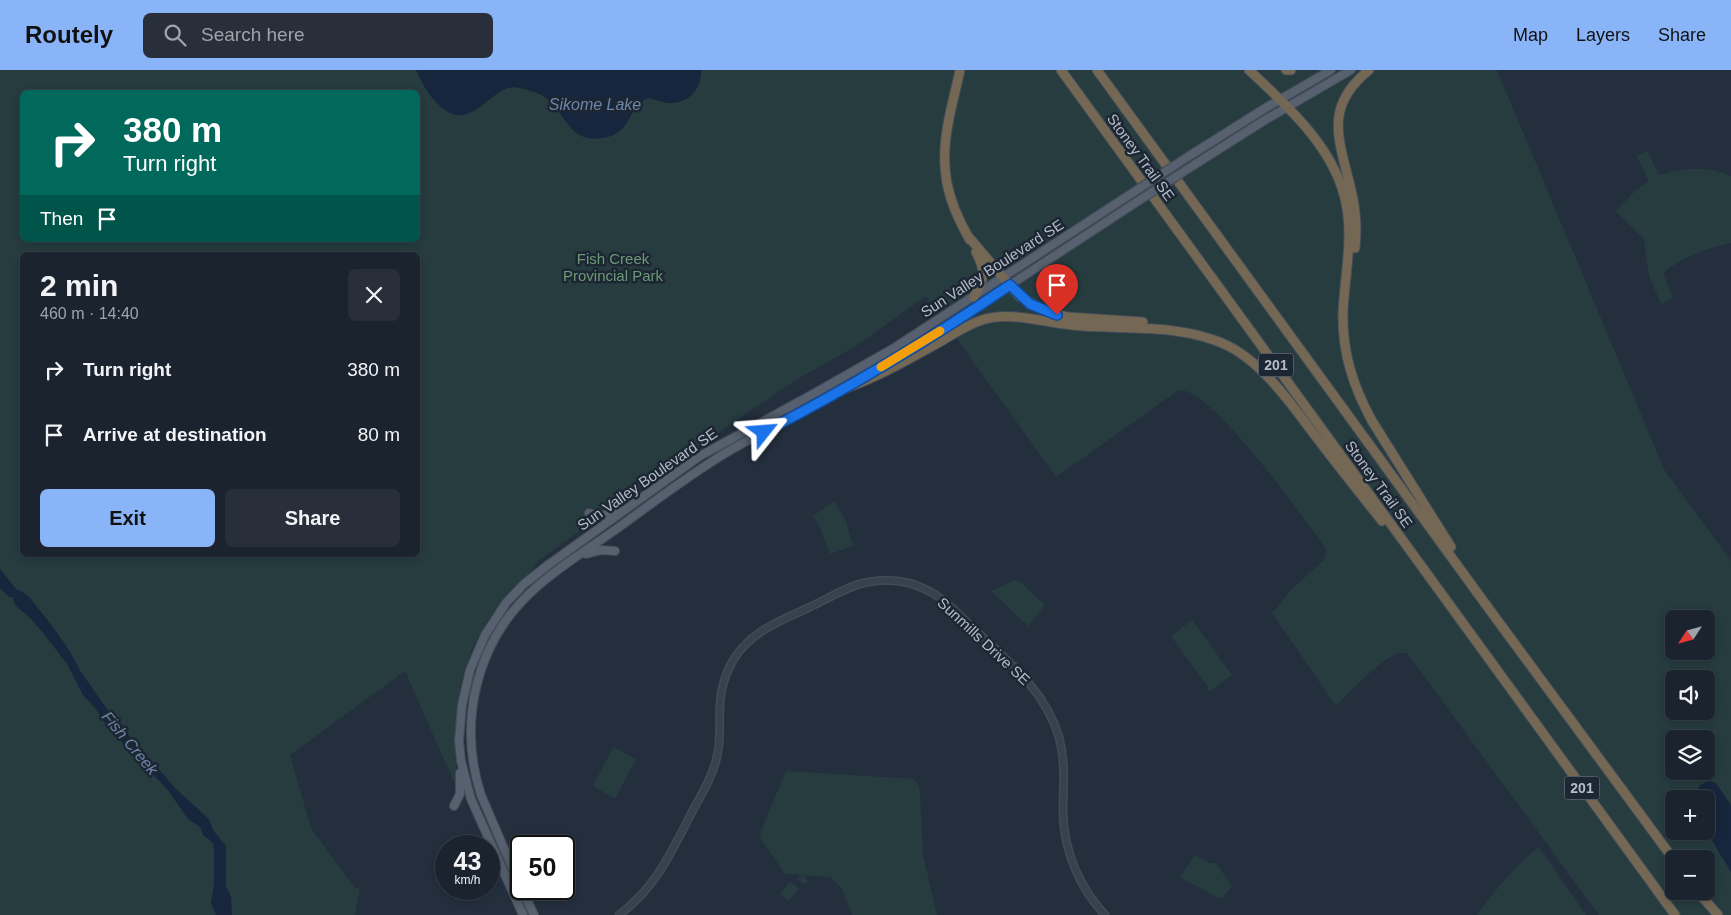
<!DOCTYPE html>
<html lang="en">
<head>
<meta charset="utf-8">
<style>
	:root { --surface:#1b232e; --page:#282f3a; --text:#f1f3f6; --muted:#a0a4aa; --line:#39404a; --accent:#8ab4f8 }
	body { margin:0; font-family:Helvetica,sans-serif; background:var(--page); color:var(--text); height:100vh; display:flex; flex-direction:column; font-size:19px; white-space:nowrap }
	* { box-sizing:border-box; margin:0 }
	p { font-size:16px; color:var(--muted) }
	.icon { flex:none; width:28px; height:28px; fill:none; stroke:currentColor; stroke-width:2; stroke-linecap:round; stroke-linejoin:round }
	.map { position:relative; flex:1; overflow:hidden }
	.sheet { position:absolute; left:20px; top:182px; width:400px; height:305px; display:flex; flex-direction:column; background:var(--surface); border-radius:8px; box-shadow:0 2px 8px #0003,0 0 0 1px var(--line) }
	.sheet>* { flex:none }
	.guide { position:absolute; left:20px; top:20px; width:400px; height:152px; border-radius:8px; box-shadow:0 2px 8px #0003,0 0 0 1px var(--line); background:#00695c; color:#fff; overflow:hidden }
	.needle { width:32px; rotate:234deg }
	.fabs { position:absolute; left:1665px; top:540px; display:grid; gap:10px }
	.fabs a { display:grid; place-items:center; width:50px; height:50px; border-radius:8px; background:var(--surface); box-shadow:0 2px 8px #0003,0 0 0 1px var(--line); font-size:25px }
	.speed { position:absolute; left:435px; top:765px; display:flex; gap:10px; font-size:25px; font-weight:700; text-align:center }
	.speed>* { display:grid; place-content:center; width:65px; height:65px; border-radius:50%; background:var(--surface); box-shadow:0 2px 8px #0003,0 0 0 1px var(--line); line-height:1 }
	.speed small { font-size:12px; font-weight:400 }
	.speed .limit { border:2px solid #111; border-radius:8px; background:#fff; color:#111 }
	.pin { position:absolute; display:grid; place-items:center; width:42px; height:42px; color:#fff; margin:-51px -21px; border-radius:50% 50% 50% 0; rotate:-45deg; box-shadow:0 0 5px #0007 }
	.pin .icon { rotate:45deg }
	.me { position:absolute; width:55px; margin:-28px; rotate:62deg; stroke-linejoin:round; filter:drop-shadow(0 0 4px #0008) }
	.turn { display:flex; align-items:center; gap:18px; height:105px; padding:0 20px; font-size:22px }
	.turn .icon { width:65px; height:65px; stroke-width:2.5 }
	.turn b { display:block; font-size:35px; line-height:42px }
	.then { display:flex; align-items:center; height:48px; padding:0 20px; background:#0003; gap:10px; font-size:19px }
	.round { display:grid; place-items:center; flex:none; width:52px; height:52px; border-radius:8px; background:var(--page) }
	.overview { display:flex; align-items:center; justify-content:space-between; height:85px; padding:0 20px }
	h1 { font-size:30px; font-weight:700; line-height:38px }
	.action { display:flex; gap:10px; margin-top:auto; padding:10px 20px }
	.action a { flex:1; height:58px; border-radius:8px; background:var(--accent); color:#111; font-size:20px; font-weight:700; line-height:58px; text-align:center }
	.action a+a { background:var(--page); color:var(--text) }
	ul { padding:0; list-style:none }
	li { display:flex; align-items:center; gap:15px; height:65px; padding:0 20px }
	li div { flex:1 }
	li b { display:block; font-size:19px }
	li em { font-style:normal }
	header { display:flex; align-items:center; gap:30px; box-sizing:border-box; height:70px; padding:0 25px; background:var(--accent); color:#111 }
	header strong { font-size:24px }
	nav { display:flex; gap:28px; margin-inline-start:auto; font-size:18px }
	.search { width:350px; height:45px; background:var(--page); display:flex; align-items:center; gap:12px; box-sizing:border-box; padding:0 18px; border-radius:8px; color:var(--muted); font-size:19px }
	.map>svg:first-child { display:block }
	.green { fill:#263c3f; fill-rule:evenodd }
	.water { fill:#17263c }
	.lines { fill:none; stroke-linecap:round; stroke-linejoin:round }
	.minor-casing { stroke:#414a57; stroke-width:9 }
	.major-casing { stroke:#414a57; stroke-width:10 }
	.highway-casing { stroke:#434c59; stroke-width:11 }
	.minor { stroke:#38414e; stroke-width:6 }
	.major { stroke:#56606e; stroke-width:8 }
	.highway { stroke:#746855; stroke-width:9 }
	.major-bridge-casing { stroke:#414a57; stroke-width:10; stroke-linecap:butt }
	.major-bridge { stroke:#56606e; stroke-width:8 }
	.route-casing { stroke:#114b97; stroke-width:12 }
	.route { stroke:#1a73e8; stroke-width:9 }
	.slow { stroke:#f59e0b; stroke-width:9 }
	.labels { text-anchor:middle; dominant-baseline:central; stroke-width:5; stroke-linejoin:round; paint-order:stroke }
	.shield { fill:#1d2633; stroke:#878f9c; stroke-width:1 }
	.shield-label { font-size:14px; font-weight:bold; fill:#b4bcc9 }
	.street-label { font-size:15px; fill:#b4bcc9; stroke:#1d2633 }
	.park-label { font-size:15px; fill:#6b9a76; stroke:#1d2633 }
	.water-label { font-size:16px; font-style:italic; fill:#6d86a8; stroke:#1d2633 }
</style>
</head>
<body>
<header>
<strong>Routely</strong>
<div class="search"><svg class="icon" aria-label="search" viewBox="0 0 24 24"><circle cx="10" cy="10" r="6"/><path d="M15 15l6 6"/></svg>Search here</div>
<nav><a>Map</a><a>Layers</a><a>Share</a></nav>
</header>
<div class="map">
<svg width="1731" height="845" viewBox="0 0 1731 845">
	<rect width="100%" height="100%" fill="#242f3e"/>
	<path class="green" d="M 0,0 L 1497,0 L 1664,399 L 1731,491 L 1731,845 L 1599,845 L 1407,583 C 1403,583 1400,582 1396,584 C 1377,593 1351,621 1336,636 L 1272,543 L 1292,519 L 1324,490 L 1327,480 C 1304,450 1213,318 1179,320 L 1056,407 L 926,226 L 856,276 L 794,311 L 676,392 L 538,491 C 532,504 522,510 512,519 C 505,526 499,535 493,543 C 453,597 455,655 457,719 L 405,601 L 290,685 L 311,758 L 355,818 L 360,819 L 355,845 L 0,845 ZM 22,22 L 418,22 L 418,170 L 22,170 ZM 22,185 L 418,185 L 418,485 L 22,485 ZM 1674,549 L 1706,549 L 1706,581 L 1674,581 ZM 1674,609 L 1706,609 L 1706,641 L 1674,641 ZM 1674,669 L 1706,669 L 1706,701 L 1674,701 ZM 1674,729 L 1706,729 L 1706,761 L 1674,761 ZM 1674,789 L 1706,789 L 1706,821 L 1674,821 Z
		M 1647,81 L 1659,105 C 1684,98 1706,95 1731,106 L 1731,173 C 1705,179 1684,186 1663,203 L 1673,228 L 1661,234 L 1649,206 L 1644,169 L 1616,141 L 1635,121 L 1649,111 L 1637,86 Z
		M 834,431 L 846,451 L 853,476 L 830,484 L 819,455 L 813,446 Z
		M 1015,510 L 1020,512 L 1045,535 L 1028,556 L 991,521 Z
		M 1192,550 L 1232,605 L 1210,621 L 1207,621 L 1208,617 L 1171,566 Z
		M 613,677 L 636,689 L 615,729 L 593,716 Z
		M 786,701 L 914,709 L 919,716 L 920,723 L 923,785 L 937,845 L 852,845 L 842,818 L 830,807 L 804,805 L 808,811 L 803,815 L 798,809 L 802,805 L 785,804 L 759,766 Z
		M 1539,777 L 1586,845 L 1477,845 C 1496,820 1514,796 1539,777 Z
		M 1195,785 L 1209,793 L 1216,793 L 1232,816 L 1223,827 L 1218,828 L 1180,807 Z
		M 790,811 L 799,819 L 788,831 L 780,824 Z"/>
	<path class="water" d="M 416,0 L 701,0 C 702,19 688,34 668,33 C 661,32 655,30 649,28 C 626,34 635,64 602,68 C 567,73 567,42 544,27 C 538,22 527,20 519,18 C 492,10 473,68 439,35 C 428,25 422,13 416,0 Z
		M 0,499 L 16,519 L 24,523 L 30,528 L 53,557 L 69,580 L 81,602 L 114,649 L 176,719 L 209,749 L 213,760 L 226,776 L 226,816 L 231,827 L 232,845 L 216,845 L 211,833 L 214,814 L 214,781 L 213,773 L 203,765 L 200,757 L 188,749 L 167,719 L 107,657 L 96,639 L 83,625 L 67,594 L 44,564 L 30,548 L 16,536 L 14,532 L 13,527 L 9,527 L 0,518 Z
		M 1709,711 L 1716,713 L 1731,735 L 1731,802 L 1706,761 L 1706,729 L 1697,729 C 1695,718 1700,714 1709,711 Z"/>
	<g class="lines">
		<g class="minor-casing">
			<path id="minor" d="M 619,845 C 657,816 670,784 691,744 C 701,725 713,706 717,686 C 723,663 716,638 723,615 C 727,599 736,583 748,572 C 766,555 792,546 814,535 C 831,527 850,515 868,512 C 890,508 910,511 929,521 C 946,530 960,546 974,559 C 1008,591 1045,620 1059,667 C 1066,693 1063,717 1063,743 C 1064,781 1079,817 1105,845"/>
		</g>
		<g class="major-casing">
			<path id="major" d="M 1189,86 L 1267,37 L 1331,0
				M 1194,95 L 1265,50 L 1351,0
				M 864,307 L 923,272 L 1129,137
				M 589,443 L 600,446 L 621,440
				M 586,484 L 601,480 L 615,481
				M 454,736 L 460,724 L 460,703
				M 521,818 L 481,725 C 458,654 475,575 530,523 C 555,499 587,480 615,460 C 651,434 686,407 724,384 C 764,360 807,340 847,317
				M 522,819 L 534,845
				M 523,845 L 471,729 L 461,691 L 459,671 L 462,635 L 470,600 L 485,565 L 506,533 L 524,514 L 548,495 L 700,386 L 815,323 L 894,278 L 1123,129"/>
		</g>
		<g class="highway-casing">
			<path id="highway" d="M 960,0 C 957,16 952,32 949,49 C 939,96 946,129 970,170
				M 1061,0 L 1675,845
				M 1097,0 L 1492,543 L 1674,790
				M 1249,0 C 1284,33 1326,70 1342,118 C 1356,160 1345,200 1343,242 C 1342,282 1353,316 1372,351 L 1451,477
				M 1286,0 L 1291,0
				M 967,165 L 1019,226 L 1039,238 L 1054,244 L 1068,247 L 1143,252
				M 1355,178 C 1357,158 1356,139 1351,120 C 1340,71 1322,38 1369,0
				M 974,227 C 985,208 986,201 976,182
				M 843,319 C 876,308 907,290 938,273 C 952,265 966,255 982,250 C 1014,240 1050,255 1083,256 C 1127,259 1171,255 1214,270 C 1258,284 1290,333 1317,368 C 1338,396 1360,423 1382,451
				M 1697,821 L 1718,845"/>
		</g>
		<use href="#minor" class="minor"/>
		<use href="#major" class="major"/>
		<use href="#highway" class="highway"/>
		<g class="major-bridge-casing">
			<path id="major-bridge" d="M 1123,129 L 1189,86
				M 1129,137 L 1194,95"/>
		</g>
		<use href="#major-bridge" class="major-bridge"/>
	</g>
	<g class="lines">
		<g class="route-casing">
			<path id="route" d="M 764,362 C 849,318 931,269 1010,215 L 1030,234 L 1057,245"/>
		</g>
		<use href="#route" class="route"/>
		<path class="slow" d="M 881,297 L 940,261"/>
	</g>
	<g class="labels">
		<g class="shield">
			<rect x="1258.5" y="283.5" width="35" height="23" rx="4"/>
			<rect x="1564.5" y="706.5" width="35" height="23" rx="4"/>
		</g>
		<g class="shield-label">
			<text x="1276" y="295">201</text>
			<text x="1582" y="718">201</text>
		</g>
		<g class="street-label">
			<text transform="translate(1141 87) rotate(54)">Stoney Trail SE</text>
			<text transform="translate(992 198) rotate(-33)">Sun Valley Boulevard SE</text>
			<text transform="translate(647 409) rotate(-35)">Sun Valley Boulevard SE</text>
			<text transform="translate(1379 414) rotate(54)">Stoney Trail SE</text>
			<text transform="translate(984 571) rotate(43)">Sunmills Drive SE</text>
		</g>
		<g class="park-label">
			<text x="613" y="188">Fish Creek<tspan x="613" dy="17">Provincial Park</tspan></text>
		</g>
		<g class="water-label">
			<text x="595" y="34">Sikome Lake</text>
			<text transform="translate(130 673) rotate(50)">Fish Creek</text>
		</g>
	</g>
</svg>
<div class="fabs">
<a><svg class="needle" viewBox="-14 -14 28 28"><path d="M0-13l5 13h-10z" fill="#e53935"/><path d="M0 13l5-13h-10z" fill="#a0a4aa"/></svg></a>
<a><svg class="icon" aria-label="sound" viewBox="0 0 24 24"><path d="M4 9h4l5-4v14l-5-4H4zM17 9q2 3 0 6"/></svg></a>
<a><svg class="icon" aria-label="layers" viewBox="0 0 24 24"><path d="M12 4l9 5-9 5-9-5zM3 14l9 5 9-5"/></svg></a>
<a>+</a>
<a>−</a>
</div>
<div class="speed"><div>43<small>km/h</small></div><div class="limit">50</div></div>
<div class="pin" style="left:1057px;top:245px;background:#d93025"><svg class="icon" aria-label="arrive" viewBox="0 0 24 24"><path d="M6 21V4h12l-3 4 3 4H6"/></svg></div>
<svg class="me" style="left:764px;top:362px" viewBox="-20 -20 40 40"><path d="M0-17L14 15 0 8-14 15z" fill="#1a73e8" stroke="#fff" stroke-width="4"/></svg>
<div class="guide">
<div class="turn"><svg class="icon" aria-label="right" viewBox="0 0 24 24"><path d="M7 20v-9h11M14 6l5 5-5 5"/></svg><div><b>380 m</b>Turn right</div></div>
<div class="then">Then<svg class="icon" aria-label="arrive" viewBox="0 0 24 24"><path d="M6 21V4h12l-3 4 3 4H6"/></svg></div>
</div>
<section class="sheet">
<div class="overview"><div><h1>2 min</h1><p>460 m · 14:40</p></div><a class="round"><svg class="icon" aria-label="close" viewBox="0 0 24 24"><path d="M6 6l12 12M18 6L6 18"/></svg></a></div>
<ul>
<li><svg class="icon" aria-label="right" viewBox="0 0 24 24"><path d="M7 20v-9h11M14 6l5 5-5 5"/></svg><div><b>Turn right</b></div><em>380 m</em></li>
<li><svg class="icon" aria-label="arrive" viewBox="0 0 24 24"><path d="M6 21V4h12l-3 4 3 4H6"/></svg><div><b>Arrive at destination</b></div><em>80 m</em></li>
</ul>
<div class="action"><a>Exit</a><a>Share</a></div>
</section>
</div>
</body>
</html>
